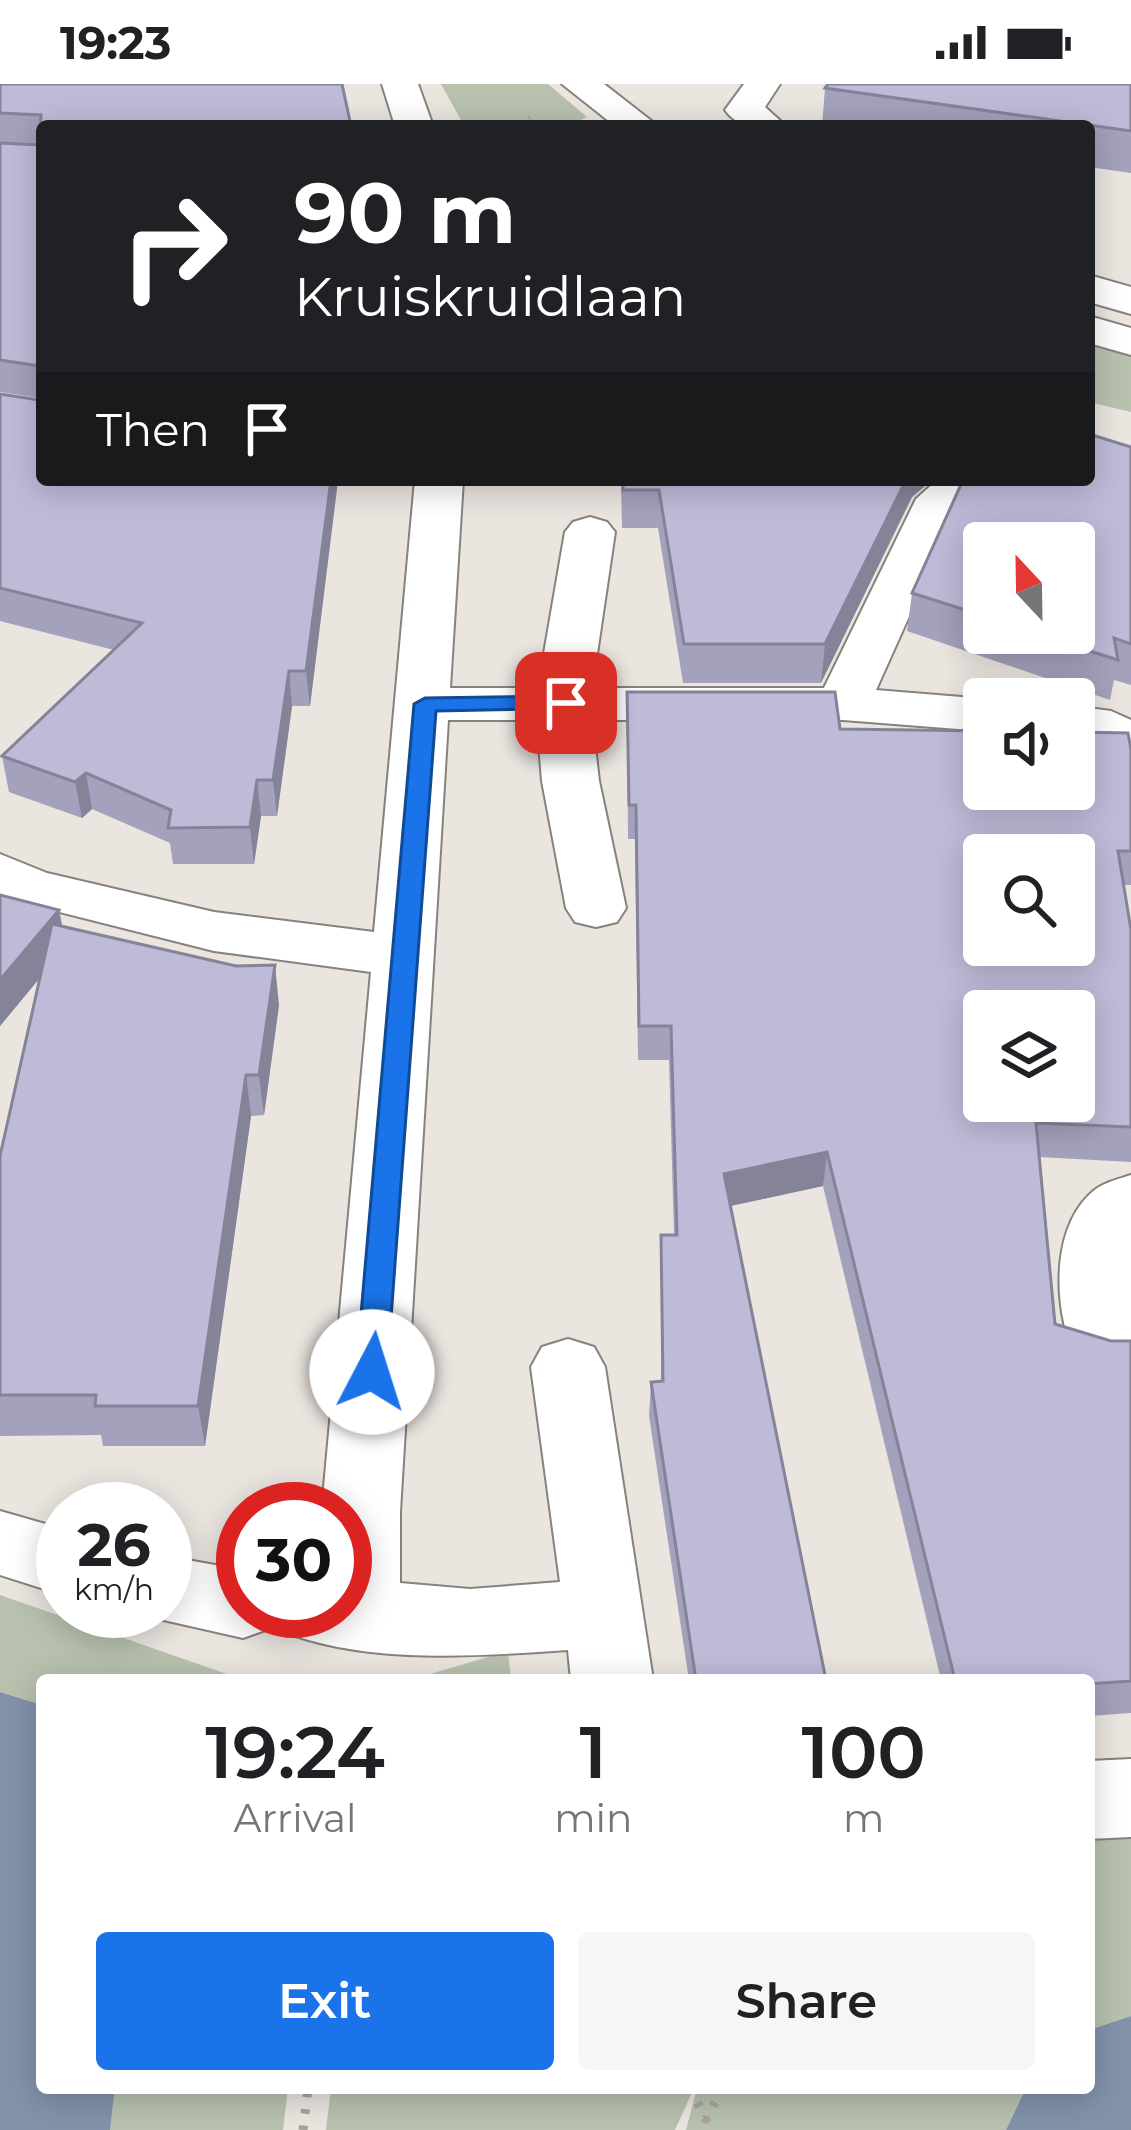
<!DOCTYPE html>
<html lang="en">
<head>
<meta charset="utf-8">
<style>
	:root { --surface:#fff; --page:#f6f6f6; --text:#202124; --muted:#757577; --accent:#1a73e8 }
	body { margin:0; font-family:Montserrat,sans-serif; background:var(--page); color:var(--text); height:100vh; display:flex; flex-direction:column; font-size:45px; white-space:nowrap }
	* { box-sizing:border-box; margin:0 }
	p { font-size:39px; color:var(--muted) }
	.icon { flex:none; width:66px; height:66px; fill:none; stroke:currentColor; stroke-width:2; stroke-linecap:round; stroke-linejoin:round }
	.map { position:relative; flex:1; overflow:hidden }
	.panel { position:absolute; left:36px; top:1590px; width:1059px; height:420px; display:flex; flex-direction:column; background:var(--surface); border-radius:12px; box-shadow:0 6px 30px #0003 }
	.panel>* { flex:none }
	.top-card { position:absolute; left:36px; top:36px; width:1059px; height:366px; border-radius:12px; box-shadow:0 6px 30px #0003; background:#202124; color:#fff; overflow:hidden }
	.needle { width:78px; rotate:338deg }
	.tools { position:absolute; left:963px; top:438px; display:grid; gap:24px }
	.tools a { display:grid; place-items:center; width:132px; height:132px; border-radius:12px; background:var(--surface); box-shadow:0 6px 30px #0003; font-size:60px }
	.speed { position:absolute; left:36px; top:1398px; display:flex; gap:24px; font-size:60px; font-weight:700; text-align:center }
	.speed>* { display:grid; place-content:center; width:156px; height:156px; border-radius:50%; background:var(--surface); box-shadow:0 6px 30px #0003; line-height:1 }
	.speed small { font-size:30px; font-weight:400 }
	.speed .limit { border:18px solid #d22; background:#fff; color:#111 }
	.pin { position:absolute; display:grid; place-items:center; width:102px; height:102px; color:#fff; margin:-51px; border-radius:24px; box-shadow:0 6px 18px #0006 }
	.me { position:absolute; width:132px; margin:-66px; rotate:5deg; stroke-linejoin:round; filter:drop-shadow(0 0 9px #0008) }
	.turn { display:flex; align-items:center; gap:42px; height:252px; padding:0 60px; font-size:54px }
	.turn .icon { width:156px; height:156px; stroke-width:2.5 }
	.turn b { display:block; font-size:84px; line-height:102px }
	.then { display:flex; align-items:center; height:114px; padding:0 60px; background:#0003; gap:24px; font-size:45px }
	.eta { display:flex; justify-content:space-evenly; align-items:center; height:204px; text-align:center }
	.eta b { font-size:72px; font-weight:600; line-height:84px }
	.primary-button { display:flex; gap:24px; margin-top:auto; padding:24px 60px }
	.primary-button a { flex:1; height:138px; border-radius:12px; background:var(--accent); color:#fff; font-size:48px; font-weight:600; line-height:138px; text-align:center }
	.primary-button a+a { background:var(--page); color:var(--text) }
	.status { display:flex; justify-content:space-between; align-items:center; height:84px; padding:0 60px; background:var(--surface); direction:ltr }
	.status svg { height:33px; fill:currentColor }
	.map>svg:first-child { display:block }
	.green { fill:#b8c1ae }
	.water { fill:#8292ab }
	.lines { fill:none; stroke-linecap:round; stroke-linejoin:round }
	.street-casing { stroke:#87827d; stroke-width:4 }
	.secondary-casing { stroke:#87827d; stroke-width:4 }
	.path-far1 { stroke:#a7a29e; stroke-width:4.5; stroke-dasharray:1.5 6; stroke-linecap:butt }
	.path { stroke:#a7a29e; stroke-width:9; stroke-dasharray:4.5 12; stroke-linecap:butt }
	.street { fill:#fff; fill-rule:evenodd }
	.secondary { fill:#fff; fill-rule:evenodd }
	.wall { fill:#a3a1bb; fill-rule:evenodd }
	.shaded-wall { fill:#858398 }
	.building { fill:#bebbd9; stroke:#858398; stroke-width:3; fill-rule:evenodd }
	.route { fill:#1a73e8; stroke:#114b97; stroke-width:3 }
</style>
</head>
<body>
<div class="status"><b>19:23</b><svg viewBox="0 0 49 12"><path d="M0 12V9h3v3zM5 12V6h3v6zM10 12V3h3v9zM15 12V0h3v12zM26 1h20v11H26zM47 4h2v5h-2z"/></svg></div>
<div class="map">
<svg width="1131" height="2046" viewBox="0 0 1131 2046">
	<rect width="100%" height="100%" fill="#ebe5e0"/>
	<path class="green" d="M 441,0 L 548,0 L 587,33 L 568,42 L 436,42 L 462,38 Z
		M 1089,256 L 1131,269 L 1131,328 L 1089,318 Z
		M 0,1511 L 244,1596 L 42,1596 L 42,1621 L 0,1608 Z
		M 508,1567 L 511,1596 L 410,1596 Z
		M 1131,1721 L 1131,1932 L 1089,1946 L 1089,1723 Z
		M 115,2004 L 288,2004 L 283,2046 L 110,2046 Z
		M 331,2004 L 694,2004 L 675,2046 L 326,2046 Z
		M 697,2004 L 1026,2004 L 1006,2046 L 686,2046 Z"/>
	<path class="water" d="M 0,1608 L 42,1621 L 42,2004 L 115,2004 L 110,2046 L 0,2046 Z
		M 1131,1932 L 1131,2046 L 1006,2046 L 1026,2004 L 1089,2004 L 1089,1946 Z"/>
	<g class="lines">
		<g class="street-casing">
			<path id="street" d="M 382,0 L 418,0 L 433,42 L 395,42 Z
				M 744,0 L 780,0 L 765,23 L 786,42 C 762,42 740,47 725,26 Z
				M 1089,191 L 1131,203 L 1131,230 L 1089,218 Z
				M 415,396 L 463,396 L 450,604 L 538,604 L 565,448 L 573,438 L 590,433 L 607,438 L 615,448 L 592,604 L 824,604 L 916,415 L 937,396 L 990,396 L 954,432 L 876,606 L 986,615 L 984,647 L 843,636 L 592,636 L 599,697 L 626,824 L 617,838 L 596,843 L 575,838 L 566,824 L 542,697 L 537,636 L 448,636 L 400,1428 L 400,1499 L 470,1505 L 560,1498 L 531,1283 L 542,1263 L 568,1255 L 594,1263 L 605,1283 L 653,1596 L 571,1596 L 568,1566 C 482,1572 375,1580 293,1551 L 281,1527 L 345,1527 L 345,1425 L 322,1425 L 371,888 L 214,867 L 0,813 L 0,770 L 47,789 L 214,828 L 374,848 Z
				M 1074,622 L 1111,627 L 1131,636 L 1131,674 L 1074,654 Z
				M 1131,1091 L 1131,1276 L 1104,1287 L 1078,1279 C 1054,1233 1049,1150 1089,1111 C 1100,1099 1116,1096 1131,1091 Z
				M 0,1427 L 63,1445 L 63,1511 L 0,1491 Z
				M 165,1472 L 243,1486 L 243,1527 L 280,1527 L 271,1544 L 243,1554 L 137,1530 L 165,1527 Z
				M 1131,1675 L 1131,1753 L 1089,1755 L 1089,1677 Z"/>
		</g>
		<g class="secondary-casing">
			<path id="secondary" d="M 562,0 L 604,0 L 658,42 L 615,42 Z
				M 1089,232 L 1131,244 L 1131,271 L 1089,259 Z"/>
		</g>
		<path class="path-far1" d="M 516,42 L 535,31"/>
		<path class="path" d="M 690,2004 L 706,2035 L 723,2004
			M 303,2046 L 308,2004"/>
		<use href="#street" class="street"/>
		<use href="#secondary" class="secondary"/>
	</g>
	<path class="wall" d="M 0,0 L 342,0 L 42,42 L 338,396 L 310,622 L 292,622 L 277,732 L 261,732 L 254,780 L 173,780 L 170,759 L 92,725 L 82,734 L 9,708 L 2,672 L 114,566 L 0,537 L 0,310 L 39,316 L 39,314 L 0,308 Z
		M 1131,0 L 1131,89 L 1089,83 L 1089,42 L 822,42 L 825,4 Z
		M 1089,350 L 1131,363 L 1131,601 L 1114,596 L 1110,616 L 907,547 L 912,509 L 963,396 L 1089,396 ZM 984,459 L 1074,459 L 1074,549 L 984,549 Z
		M 621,396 L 932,396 L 912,413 L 821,599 L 683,599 L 658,444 L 622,444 Z
		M 627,608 L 840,645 L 1131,666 L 1131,801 L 1124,801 L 1131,846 L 1131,1078 L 1039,1073 L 1055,1240 L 1111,1257 L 1131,1257 L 1131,1629 L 1089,1632 L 1089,1596 L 941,1596 L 823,1102 L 730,1122 L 826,1596 L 689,1596 L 649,1332 L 651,1298 L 661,1298 L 661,1151 L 674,1151 L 669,976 L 638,976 L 635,755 L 628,755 Z
		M 0,811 L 59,826 L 62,842 L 279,921 L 264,1031 L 251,1032 L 205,1362 L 103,1362 L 101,1351 L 0,1352 L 0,1072 L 40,894 L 0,942 Z"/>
	<path class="shaded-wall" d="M 331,396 L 338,396 L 310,622 L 306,587 Z
		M 906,396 L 932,396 L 912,413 L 821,599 L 825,560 Z
		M 289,587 L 292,622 L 277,732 L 273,696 Z
		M 86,689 L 92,725 L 82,734 L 75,698 Z
		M 257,696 L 261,732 L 254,780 L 250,743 Z
		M 59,826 L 66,862 L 0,942 L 0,896 Z
		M 275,881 L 279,921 L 264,1031 L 259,991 Z
		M 246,991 L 251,1032 L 205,1362 L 198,1322 Z
		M 827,1068 L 823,1102 L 721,1124 L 724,1090 Z"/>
	<path class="building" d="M 0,0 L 342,0 L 351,42 L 42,42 L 42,396 L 331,396 L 306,587 L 289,587 L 273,696 L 257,696 L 250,743 L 168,744 L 171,726 L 86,689 L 75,698 L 2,672 L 142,539 L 0,504 L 0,310 L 39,316 L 40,282 L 0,276 L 0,59 L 40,61 L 41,31 L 0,29 Z
		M 828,0 L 1131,0 L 1131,47 L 825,4 Z
		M 1089,350 L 1131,363 L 1131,560 L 1114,554 L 1118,576 L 1034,549 L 1074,549 L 1074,459 L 984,459 L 984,532 L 912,509 L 963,396 L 1089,396 Z
		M 623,396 L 906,396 L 825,560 L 684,560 L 659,406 L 623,406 Z
		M 627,608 L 835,608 L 840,645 L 984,647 L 984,705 L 1074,705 L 1074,648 L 1128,649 L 1131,666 L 1131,767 L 1118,767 L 1131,846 L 1131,1043 L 1036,1039 L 1055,1240 L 1111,1257 L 1131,1257 L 1131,1597 L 1089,1600 L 1089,1596 L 955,1596 L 827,1068 L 724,1090 L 826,1596 L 696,1596 L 651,1298 L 663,1297 L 661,1151 L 677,1151 L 671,942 L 639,942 L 636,721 L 629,721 ZM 984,771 L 1074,771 L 1074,861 L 984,861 ZM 984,927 L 1074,927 L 1074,1017 L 984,1017 Z
		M 0,811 L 59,826 L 0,896 Z
		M 52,840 L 236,882 L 275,881 L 259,991 L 246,991 L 198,1322 L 95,1322 L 96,1311 L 0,1311 L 0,1072 Z"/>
	<path class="route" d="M 566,612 L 573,614 L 573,624 L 436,627 L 387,1288 L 382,1297 L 361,1297 L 356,1288 L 414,620 L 425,614 Z"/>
</svg>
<div class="tools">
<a><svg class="needle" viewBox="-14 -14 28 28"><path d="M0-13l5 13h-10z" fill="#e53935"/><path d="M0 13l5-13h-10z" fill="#757577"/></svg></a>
<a><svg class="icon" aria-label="sound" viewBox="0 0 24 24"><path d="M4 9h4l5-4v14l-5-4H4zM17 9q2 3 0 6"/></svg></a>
<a><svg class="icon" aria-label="search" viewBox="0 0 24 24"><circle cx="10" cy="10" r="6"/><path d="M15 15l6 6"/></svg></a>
<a><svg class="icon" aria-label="layers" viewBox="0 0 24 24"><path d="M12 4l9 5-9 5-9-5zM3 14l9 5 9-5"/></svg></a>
</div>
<div class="speed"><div>26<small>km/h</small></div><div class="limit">30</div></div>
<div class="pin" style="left:566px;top:619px;background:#d93025"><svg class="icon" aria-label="arrive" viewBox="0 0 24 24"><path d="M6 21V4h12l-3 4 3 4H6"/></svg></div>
<svg class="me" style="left:372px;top:1288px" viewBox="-20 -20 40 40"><circle r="19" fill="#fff"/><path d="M0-13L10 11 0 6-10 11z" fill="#1a73e8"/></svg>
<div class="top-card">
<div class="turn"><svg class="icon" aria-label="right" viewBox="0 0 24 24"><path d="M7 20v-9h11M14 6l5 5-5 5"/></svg><div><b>90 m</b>Kruiskruidlaan</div></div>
<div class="then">Then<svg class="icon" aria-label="arrive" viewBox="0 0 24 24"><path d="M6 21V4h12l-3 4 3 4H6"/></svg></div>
</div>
<section class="panel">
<div class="eta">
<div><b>19:24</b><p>Arrival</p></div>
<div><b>1</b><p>min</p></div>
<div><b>100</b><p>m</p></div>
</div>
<div class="primary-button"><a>Exit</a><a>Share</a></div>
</section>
</div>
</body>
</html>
